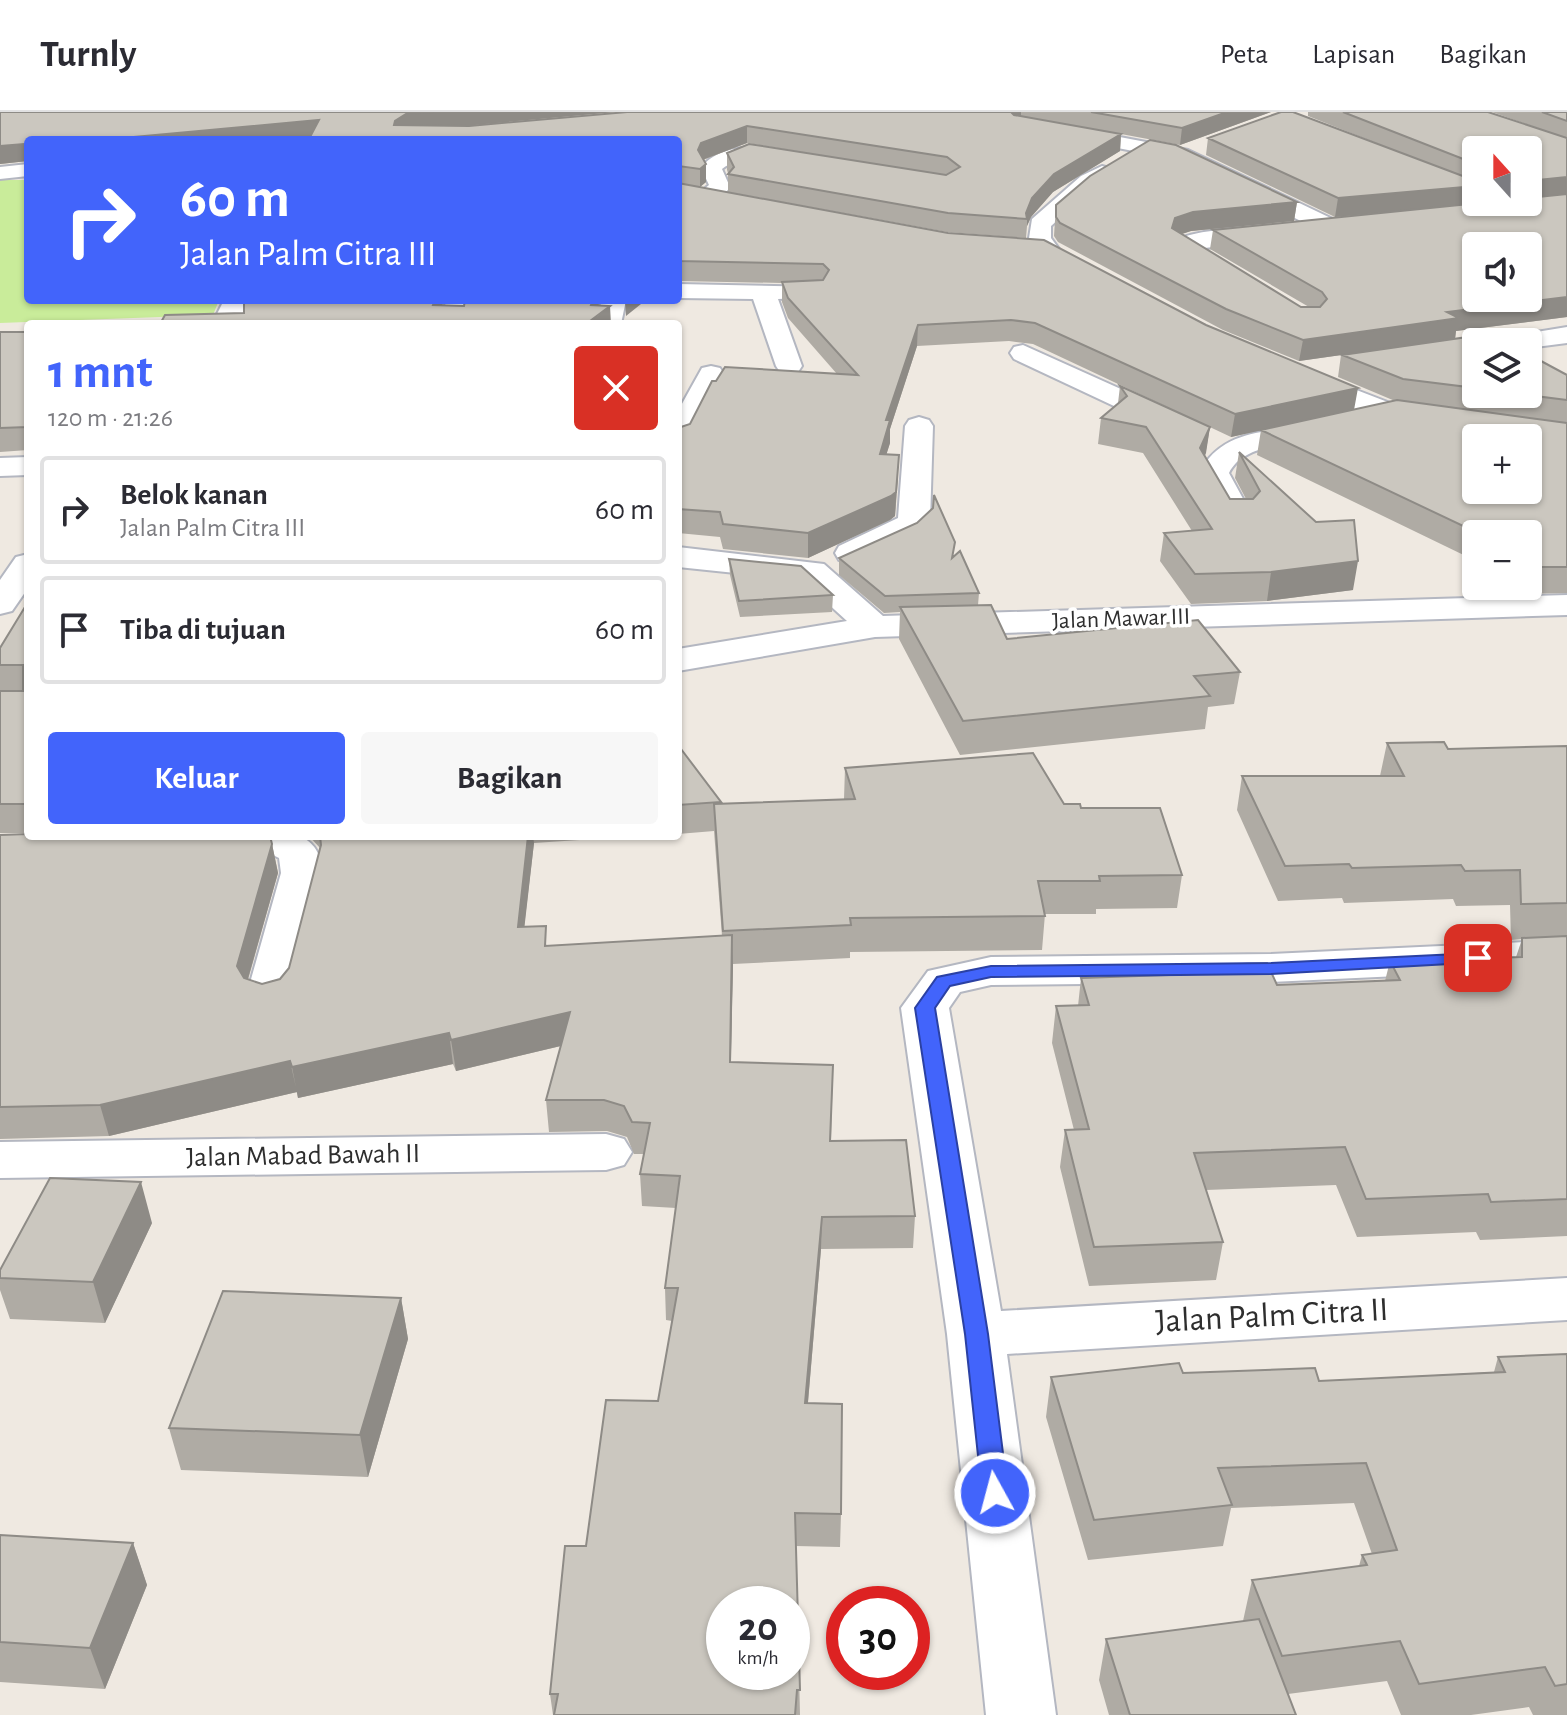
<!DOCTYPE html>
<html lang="id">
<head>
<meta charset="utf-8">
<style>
	:root { --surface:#fff; --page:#f7f7f7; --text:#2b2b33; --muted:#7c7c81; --line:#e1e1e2; --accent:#4264fb }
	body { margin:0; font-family:"Alegreya Sans",sans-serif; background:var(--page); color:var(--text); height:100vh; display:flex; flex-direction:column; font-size:30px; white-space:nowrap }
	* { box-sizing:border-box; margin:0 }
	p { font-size:26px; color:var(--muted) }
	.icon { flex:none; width:44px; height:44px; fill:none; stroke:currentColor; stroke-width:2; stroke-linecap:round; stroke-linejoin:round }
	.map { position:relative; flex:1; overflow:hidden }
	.sheet { position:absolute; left:24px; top:208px; width:658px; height:520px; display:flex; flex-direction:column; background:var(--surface); border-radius:8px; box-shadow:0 2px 6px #0004 }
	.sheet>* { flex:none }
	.banner { position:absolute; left:24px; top:24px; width:658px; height:168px; border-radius:8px; box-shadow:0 2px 6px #0004; background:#4264fb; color:#fff; overflow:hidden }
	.needle { width:52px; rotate:339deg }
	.controls { position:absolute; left:1462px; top:24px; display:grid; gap:16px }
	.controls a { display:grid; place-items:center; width:80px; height:80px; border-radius:8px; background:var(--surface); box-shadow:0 2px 6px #0004; font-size:40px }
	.speed { position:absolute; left:706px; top:1474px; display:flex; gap:16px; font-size:40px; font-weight:700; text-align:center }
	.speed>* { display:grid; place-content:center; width:104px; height:104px; border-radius:50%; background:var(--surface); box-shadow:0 2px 6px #0004; line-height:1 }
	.speed small { font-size:20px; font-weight:400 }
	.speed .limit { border:12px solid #d22; background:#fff; color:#111 }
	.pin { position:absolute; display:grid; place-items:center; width:68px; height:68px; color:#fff; margin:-34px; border-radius:16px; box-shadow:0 4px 12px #0006 }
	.me { position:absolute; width:88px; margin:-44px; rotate:353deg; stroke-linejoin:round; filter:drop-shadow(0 0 6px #0008) }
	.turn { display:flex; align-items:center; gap:28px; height:168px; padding:0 24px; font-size:36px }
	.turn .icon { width:104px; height:104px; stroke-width:2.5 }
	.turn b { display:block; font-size:56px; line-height:68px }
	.round { display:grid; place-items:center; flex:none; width:84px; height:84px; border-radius:8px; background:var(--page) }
	.headline { display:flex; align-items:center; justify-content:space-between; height:136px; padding:0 24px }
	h1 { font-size:48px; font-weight:700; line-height:60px; color:var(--accent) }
	.primary-button { display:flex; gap:16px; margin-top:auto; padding:16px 24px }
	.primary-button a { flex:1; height:92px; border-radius:8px; background:var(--accent); color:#fff; font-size:32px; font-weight:700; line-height:92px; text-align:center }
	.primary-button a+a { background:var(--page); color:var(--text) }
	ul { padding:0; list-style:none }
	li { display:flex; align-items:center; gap:24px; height:108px; margin:0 16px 12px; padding:0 8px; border:4px solid var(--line); border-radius:8px }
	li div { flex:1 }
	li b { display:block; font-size:30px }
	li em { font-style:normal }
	header { display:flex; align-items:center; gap:48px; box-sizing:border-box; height:112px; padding:0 40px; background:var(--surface); border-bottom:2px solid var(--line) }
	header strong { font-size:38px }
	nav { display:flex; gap:44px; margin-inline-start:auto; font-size:28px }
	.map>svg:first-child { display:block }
	.pitch { fill:#c9ec9a }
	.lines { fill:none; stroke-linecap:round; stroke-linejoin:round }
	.minor-casing { stroke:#b4b7c1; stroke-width:4 }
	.minor { fill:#fff; fill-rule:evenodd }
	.wall { fill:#afaba4; fill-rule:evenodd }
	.shaded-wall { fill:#8e8b86 }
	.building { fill:#cbc7bf; stroke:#8e8b86; stroke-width:2; fill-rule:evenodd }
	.route { fill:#4264fb; stroke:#2b41a3; stroke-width:2 }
	.labels { text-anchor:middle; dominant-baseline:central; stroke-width:7; stroke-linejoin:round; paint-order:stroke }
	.far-street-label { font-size:24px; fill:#2e2e2e; stroke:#fff }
	.street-label { font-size:28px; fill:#2e2e2e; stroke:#fff }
	.near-street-label { font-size:34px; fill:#2e2e2e; stroke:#fff }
</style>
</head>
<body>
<header>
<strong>Turnly</strong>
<nav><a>Peta</a><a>Lapisan</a><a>Bagikan</a></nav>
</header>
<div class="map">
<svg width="1567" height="1603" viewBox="0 0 1567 1603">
	<rect width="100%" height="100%" fill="#efe9e1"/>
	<path class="pitch" d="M 0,68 L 28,68 L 28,188 L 219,188 L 213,203 L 0,211 Z"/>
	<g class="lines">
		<g class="minor-casing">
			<path id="minor" d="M 1062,14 L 1188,38 L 1339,110 L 1342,115 L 1331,122 L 1323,120 L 1175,47 L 1055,24 L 1052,20 L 1055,16 Z
				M 756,36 L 787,40 L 797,46 C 782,61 746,38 722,57 L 730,75 C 723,86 710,93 697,90 L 694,85 L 709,73 L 701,56 C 714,39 735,35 756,36 Z
				M 28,52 L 28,64 L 0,67 L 0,55 Z
				M 1102,54 L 1109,56 L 1112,60 L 1051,114 L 1051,126 L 1059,137 L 1056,142 L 1040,142 L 1029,126 L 1032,107 L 1081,64 Z
				M 1270,114 L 1281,121 L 1278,126 C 1264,129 1183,140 1174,138 L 1171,133 C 1184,116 1248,117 1270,114 Z
				M 678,172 L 823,175 L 826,180 L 823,185 L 778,187 L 802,254 L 798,260 L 780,260 L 776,254 L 753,187 L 678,186 Z
				M 224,188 L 248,188 L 238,212 L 212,212 Z
				M 447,188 L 471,188 L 464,212 L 438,212 Z
				M 602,188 L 626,188 L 621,212 L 595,212 Z
				M 1567,215 L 1567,231 L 1528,236 L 1528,230 L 1501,230 L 1505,225 Z
				M 1023,233 L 1183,305 L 1187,311 L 1183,317 L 1173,320 L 1163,317 L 1014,247 L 1010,241 L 1014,235 Z
				M 711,254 L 720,256 L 724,262 L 692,327 L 688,333 L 678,336 L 678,299 L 702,256 Z
				M 1302,257 L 1398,294 L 1440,301 L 1444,307 L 1440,313 C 1398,323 1332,287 1292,271 L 1289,265 L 1292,259 Z
				M 919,305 L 929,308 L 933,314 L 930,410 C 917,429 862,453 839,448 L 835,441 L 839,434 L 898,406 L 905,314 L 909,308 Z
				M 1316,311 L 1326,314 L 1330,320 L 1326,326 C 1296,334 1245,329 1229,361 L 1253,405 L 1248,412 L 1237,414 L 1226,412 L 1199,361 C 1223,315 1271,321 1316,311 Z
				M 28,345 L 28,363 L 0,364 L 0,346 Z
				M 678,435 L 824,452 L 883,504 L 1567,483 L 1567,503 L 875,525 L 678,559 L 678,537 L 847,509 L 802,468 L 678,455 Z
				M 28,442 L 28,476 L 12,499 L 0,502 L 0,468 L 16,445 Z
				M 193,724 L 301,724 C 317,734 320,742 323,761 L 292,885 L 285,895 L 269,900 L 253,895 L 246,885 L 281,761 L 279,746 L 271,742 L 210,743 L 195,739 L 189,730 Z
				M 1567,828 L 1567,856 L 1271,870 L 991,873 L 960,880 L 949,896 L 1001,1199 L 1567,1166 L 1567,1208 L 1007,1242 L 1056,1603 L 986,1603 L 947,1222 L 901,896 L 928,859 L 991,845 L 1271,842 Z
				M 606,1022 L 624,1027 L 632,1040 L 624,1053 L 606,1058 L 0,1066 L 0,1030 Z"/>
		</g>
		<use href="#minor" class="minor"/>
	</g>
	<path class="wall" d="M 0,0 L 616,0 L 462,14 L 469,14 L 627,0 L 1271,0 L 1180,33 L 1121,22 L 1120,39 L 1053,80 L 1031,105 L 1027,114 L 1026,126 L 947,120 L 728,80 L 728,61 L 727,58 L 727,41 L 938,62 L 747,31 L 703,48 L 706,52 L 706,70 L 700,75 L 1354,298 L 1395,289 L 1338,265 L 1341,243 L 1299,249 L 1223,218 L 1058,130 L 1054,124 L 1056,93 L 1297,90 L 1294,109 L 1191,119 L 1181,122 L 1301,195 L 1309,195 L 1210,137 L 1213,118 L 1433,96 L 1335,105 L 1206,43 L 1208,26 L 1399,40 L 1308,4 L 1308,0 L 1488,0 L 1546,19 L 1492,0 L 1567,0 L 1567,205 L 1456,219 L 1455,227 L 1506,230 L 1476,230 L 1476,282 L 1528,282 L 1567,263 L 1567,481 L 1515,482 L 1509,474 L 1528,474 L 1528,422 L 1476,422 L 1476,449 L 1257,343 L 1261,318 L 1231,325 L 1033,232 L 1009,229 L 917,234 L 890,317 L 890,331 L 886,343 L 898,367 L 895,404 L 890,408 L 808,446 L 723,437 L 720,425 L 678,421 L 678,316 L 837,262 L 788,206 L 782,190 L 782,171 L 678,169 L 678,28 L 311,28 L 311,26 L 28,28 L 28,49 L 0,52 ZM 1476,38 L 1528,90 L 1476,90 Z
		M 0,220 L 28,220 L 28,338 L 0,340 Z
		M 1120,274 L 1210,315 L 1205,344 L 1230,387 L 1246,387 L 1235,366 L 1239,340 L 1353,478 L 1267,489 L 1191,492 L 1160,449 L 1164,421 L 1192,419 L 1143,341 L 1098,332 L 1101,306 L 1118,291 Z
		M 955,443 L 979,481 L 978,493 L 1007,527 L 1240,560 L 1234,592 L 1208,595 L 1205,617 L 960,643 L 899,527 L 900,500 L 884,501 L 839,463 L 839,446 Z
		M 729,447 L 833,483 L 832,500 L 740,505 L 730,463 Z
		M 28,490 L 28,721 L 0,721 L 0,536 Z
		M 1387,631 L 1448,637 L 1567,634 L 1567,1124 L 1480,1128 L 1476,1120 L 1357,1125 L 1336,1073 L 1206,1078 L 1223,1130 L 1216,1168 L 1089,1174 L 1060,1055 L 1065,1018 L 1074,1018 L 1052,931 L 1056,894 L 1078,894 L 1081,866 L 1192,862 L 1193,854 L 1277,873 L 1385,869 L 1390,849 L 1516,845 L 1522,827 L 1511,828 L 1510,793 L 1456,794 L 1453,787 L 1344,791 L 1342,786 L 1278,789 L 1237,698 L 1242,664 L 1380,664 Z
		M 678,633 L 721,690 L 721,692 L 844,687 L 845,656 L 1064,692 L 1081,696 L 1182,763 L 1177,796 L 1096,797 L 1096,802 L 1045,802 L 1042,838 L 850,840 L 850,846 L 733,852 L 731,950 L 833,953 L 831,1029 L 915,1104 L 913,1136 L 821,1137 L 808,1291 L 841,1402 L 840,1435 L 796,1434 L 800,1603 L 553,1603 L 550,1582 L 586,1434 L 658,1289 L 672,1209 L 666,1208 L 665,1176 L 676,1096 L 642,1094 L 640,1062 L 644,1042 L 634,1042 L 627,1025 L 607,1019 L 549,1020 L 546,988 L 561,934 L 456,959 L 453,952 L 298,986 L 297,980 L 109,1024 L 0,1027 L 0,723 L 272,732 L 278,761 L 248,868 L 262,872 L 280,867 L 289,856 L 320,736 L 309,724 L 640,724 L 534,731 L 524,815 L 548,834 L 722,824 L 714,719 L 678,722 Z
		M 152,1111 L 105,1211 L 10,1207 L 0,1178 L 0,1158 Z
		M 401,1186 L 408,1227 L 368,1365 L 181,1358 L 169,1316 Z
		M 1567,1242 L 1567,1603 L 1533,1603 L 1529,1595 L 1471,1603 L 1401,1603 L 1387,1569 L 1288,1582 L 1296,1603 L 1109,1603 L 1099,1568 L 1106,1527 L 1243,1509 L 1252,1468 L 1359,1454 L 1362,1443 L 1372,1442 L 1354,1391 L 1231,1396 L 1223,1434 L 1088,1448 L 1046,1305 L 1051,1265 L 1183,1261 L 1319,1269 L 1494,1260 L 1498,1245 Z
		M 0,1423 L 133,1431 L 147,1473 L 105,1577 L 0,1570 Z"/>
	<path class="shaded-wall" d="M 433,0 L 616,0 L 408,19 L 394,13 L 395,9 L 406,2 Z
		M 1009,0 L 1021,0 L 1021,4 L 1008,14 Z
		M 1227,0 L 1271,0 L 1180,33 L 1182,16 Z
		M 319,8 L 311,26 L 289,28 L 101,28 Z
		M 747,14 L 747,31 L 702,48 L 698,38 L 701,31 Z
		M 1121,22 L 1120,39 L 1053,80 L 1031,105 L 1027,114 L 1027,107 L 1026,101 L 1032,86 L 1054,62 Z
		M 24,32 L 28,49 L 0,52 L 0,34 Z
		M 706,52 L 706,70 L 700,75 L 700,57 Z
		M 1567,65 L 1567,83 L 1528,87 L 1528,69 Z
		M 1476,74 L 1476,90 L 1493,90 L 1335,105 L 1338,86 Z
		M 1297,90 L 1294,109 L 1191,119 L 1173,125 L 1172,116 L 1175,106 L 1193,100 Z
		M 1567,185 L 1567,205 L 1456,219 L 1455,227 L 1299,249 L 1303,228 L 1447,200 Z
		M 435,188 L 444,188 L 436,212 L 433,193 Z
		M 593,188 L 600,188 L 595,206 L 610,194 L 611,212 L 586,212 Z
		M 625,188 L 646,188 L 626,204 Z
		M 918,213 L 917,234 L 890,317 L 890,331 L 879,366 L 880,342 L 886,308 Z
		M 680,267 L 680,289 L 678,293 L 678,270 Z
		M 1358,276 L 1354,298 L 1231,325 L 1235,302 Z
		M 1210,315 L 1206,341 L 1196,362 L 1200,336 Z
		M 899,343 L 895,404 L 890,408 L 808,446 L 808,421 Z
		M 1358,449 L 1353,478 L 1267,489 L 1271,460 Z
		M 528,724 L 533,724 L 534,731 L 521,845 L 518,815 Z
		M 272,732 L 278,761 L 243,884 L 237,854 Z
		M 732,823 L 733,853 L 730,981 L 730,950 Z
		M 570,900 L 573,931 L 456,959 L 451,928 Z
		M 449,921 L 453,952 L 298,986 L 292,955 Z
		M 290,949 L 297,980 L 109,1024 L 100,993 Z
		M 141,1070 L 152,1111 L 105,1211 L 93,1170 Z
		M 822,1105 L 821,1137 L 805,1324 L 805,1291 Z
		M 401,1186 L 408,1227 L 368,1365 L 360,1323 Z
		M 133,1431 L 147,1473 L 105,1577 L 90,1536 Z"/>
	<path class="building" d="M 0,0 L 433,0 L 406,2 L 395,9 L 394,13 L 469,14 L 627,0 L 1011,0 L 1014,3 L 1121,22 L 1054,62 L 1032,86 L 1026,101 L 1027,107 L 948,101 L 728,62 L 734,55 L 727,41 L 749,32 L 946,63 L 960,55 L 947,45 L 747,14 L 701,31 L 698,38 L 706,52 L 700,57 L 678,54 L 678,28 L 323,28 L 325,25 L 310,25 L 319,8 L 101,28 L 28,28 L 28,35 L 24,32 L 0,34 Z
		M 1091,0 L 1227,0 L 1182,16 Z
		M 1281,0 L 1293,0 L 1476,69 L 1476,74 L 1338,86 L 1208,26 Z
		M 1343,0 L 1488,0 L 1567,26 L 1567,65 L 1528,69 L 1528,38 L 1476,38 L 1476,52 Z
		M 1542,0 L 1567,0 L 1567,9 Z
		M 1150,28 L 1176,33 L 1297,90 L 1193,100 L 1175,106 L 1172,116 L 1301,195 L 1320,195 L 1327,187 L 1322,180 L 1213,118 L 1489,90 L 1528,90 L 1528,86 L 1567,82 L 1567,185 L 1447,200 L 1459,206 L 1303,228 L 1226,197 L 1060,111 L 1056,105 L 1056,93 L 1090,64 ZM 1476,134 L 1528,134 L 1528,186 L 1476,186 Z
		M 678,71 L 948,121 L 1044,128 L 1206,213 L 1358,276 L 1235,302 L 1035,211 L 1011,208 L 918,213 L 886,308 L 890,308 L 880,342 L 899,343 L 896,380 L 891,384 L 808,421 L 723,412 L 720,400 L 678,397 L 678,316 L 690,312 L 712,269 L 716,269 L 725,255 L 858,263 L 788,186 L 782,170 L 823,168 L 829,158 L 823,152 L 678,149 Z
		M 244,188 L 435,188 L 433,193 L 464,194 L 465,188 L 593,188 L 591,193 L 610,194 L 586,212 L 160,212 L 165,203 L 244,201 Z
		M 1484,218 L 1506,230 L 1476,230 L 1476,276 L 1403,267 L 1342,243 L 1481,223 Z
		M 0,220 L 28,220 L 28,315 L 0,316 Z
		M 1528,242 L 1567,263 L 1567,288 L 1519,282 L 1528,282 Z
		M 1120,274 L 1210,315 L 1200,336 L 1230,387 L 1253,387 L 1260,379 L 1239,340 L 1316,410 L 1354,408 L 1358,449 L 1271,460 L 1195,462 L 1164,421 L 1212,417 L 1146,315 L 1101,306 L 1127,284 Z
		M 1397,288 L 1567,311 L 1567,455 L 1528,455 L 1528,422 L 1480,422 L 1261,318 ZM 1476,326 L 1528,326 L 1528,378 L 1476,378 Z
		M 934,383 L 955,430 L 952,446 L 960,439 L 979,481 L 885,484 L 839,446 L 917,411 L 933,396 Z
		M 729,447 L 801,454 L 833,483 L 739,489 Z
		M 28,490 L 28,692 L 0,692 L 0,579 L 23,579 L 23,553 L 0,553 L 0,536 Z
		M 991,493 L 1007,527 L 1198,508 L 1240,560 L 1194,564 L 1210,584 L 963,609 L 900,495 Z
		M 1444,630 L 1448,637 L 1567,634 L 1567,791 L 1521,792 L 1520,758 L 1465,759 L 1461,753 L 1352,756 L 1349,752 L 1285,754 L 1242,664 L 1404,664 L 1387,631 Z
		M 678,633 L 721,690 L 678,693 Z
		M 1033,641 L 1064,692 L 1080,692 L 1081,696 L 1160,696 L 1182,763 L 1099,764 L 1100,769 L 1038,769 L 1045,804 L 850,806 L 851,813 L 723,819 L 714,692 L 855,687 L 845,656 Z
		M 28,722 L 28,724 L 270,724 L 272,732 L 237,854 L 244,866 L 262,872 L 280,867 L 289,856 L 321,733 L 320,724 L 528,724 L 518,815 L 546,814 L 545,834 L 732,823 L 730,950 L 833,953 L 830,1029 L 906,1028 L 915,1104 L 822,1105 L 805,1291 L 842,1292 L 841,1402 L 795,1401 L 800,1578 L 797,1578 L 795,1603 L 554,1603 L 558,1582 L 550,1582 L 565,1434 L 586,1434 L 606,1288 L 658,1289 L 678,1176 L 665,1176 L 680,1064 L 640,1062 L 650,1011 L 632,1010 L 624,994 L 604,988 L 546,988 L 570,900 L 451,928 L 449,921 L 292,955 L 290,949 L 100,993 L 0,995 L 0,723 ZM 724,1492 L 792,1492 L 792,1560 L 724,1560 Z
		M 1567,824 L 1567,1087 L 1491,1090 L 1488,1082 L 1366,1087 L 1345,1035 L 1194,1041 L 1223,1130 L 1094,1135 L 1065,1018 L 1089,1017 L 1056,894 L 1089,893 L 1081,866 L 1196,862 L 1193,854 L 1267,851 L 1277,873 L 1400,868 L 1390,849 L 1522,845 L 1522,826 Z
		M 50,1066 L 141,1070 L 93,1170 L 0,1166 L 0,1158 Z
		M 223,1179 L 401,1186 L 360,1323 L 169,1316 Z
		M 1567,1242 L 1567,1572 L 1555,1574 L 1545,1555 L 1419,1572 L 1400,1529 L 1282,1544 L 1252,1468 L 1367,1453 L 1362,1443 L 1397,1438 L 1366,1351 L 1218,1356 L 1232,1393 L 1094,1408 L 1051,1265 L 1179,1251 L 1183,1261 L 1315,1256 L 1319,1269 L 1505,1260 L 1498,1245 Z
		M 0,1423 L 133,1431 L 90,1536 L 0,1530 Z
		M 1259,1507 L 1296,1603 L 1130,1603 L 1106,1527 Z"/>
	<path class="route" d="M 1478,841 L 1485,842 L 1488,846 L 1485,850 L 1271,862 L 991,865 L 950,874 L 935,896 L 988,1222 L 1008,1381 L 1004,1388 L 995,1392 L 986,1388 L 982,1381 L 965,1222 L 915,896 L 937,865 L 991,854 L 1271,851 Z"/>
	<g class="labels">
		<g class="far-street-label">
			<text transform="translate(1121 507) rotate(-2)">Jalan Mawar III</text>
		</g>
		<g class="street-label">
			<text transform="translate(303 1044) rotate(-1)">Jalan Mabad Bawah II</text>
		</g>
		<g class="near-street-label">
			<text transform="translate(1272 1204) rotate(-3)">Jalan Palm Citra II</text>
		</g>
	</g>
</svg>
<div class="controls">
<a><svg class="needle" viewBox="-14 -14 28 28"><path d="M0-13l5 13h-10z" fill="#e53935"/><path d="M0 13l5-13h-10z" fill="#7c7c81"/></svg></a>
<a><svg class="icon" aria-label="sound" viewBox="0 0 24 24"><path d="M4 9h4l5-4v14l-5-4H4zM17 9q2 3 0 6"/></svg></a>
<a><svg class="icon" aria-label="layers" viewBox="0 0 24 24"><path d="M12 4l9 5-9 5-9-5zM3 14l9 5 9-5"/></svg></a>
<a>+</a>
<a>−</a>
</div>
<div class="speed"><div>20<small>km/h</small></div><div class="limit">30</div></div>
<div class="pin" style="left:1478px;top:846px;background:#d93025"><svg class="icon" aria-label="arrive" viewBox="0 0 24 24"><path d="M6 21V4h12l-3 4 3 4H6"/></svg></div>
<svg class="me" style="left:995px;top:1381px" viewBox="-20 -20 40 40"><circle r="17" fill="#4264fb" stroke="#fff" stroke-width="3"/><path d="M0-11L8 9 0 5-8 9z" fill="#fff"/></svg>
<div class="banner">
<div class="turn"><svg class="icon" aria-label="right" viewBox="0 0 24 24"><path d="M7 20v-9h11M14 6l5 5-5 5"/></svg><div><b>60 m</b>Jalan Palm Citra III</div></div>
</div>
<section class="sheet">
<div class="headline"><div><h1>1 mnt</h1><p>120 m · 21:26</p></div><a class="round" style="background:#d93025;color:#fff"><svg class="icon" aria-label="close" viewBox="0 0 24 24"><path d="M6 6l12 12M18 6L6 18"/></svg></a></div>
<ul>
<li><svg class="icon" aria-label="right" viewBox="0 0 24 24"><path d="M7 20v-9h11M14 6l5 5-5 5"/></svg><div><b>Belok kanan</b><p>Jalan Palm Citra III</p></div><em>60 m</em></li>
<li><svg class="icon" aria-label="arrive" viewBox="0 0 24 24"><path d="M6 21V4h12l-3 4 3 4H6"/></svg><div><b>Tiba di tujuan</b></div><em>60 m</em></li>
</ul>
<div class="primary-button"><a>Keluar</a><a>Bagikan</a></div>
</section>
</div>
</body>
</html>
